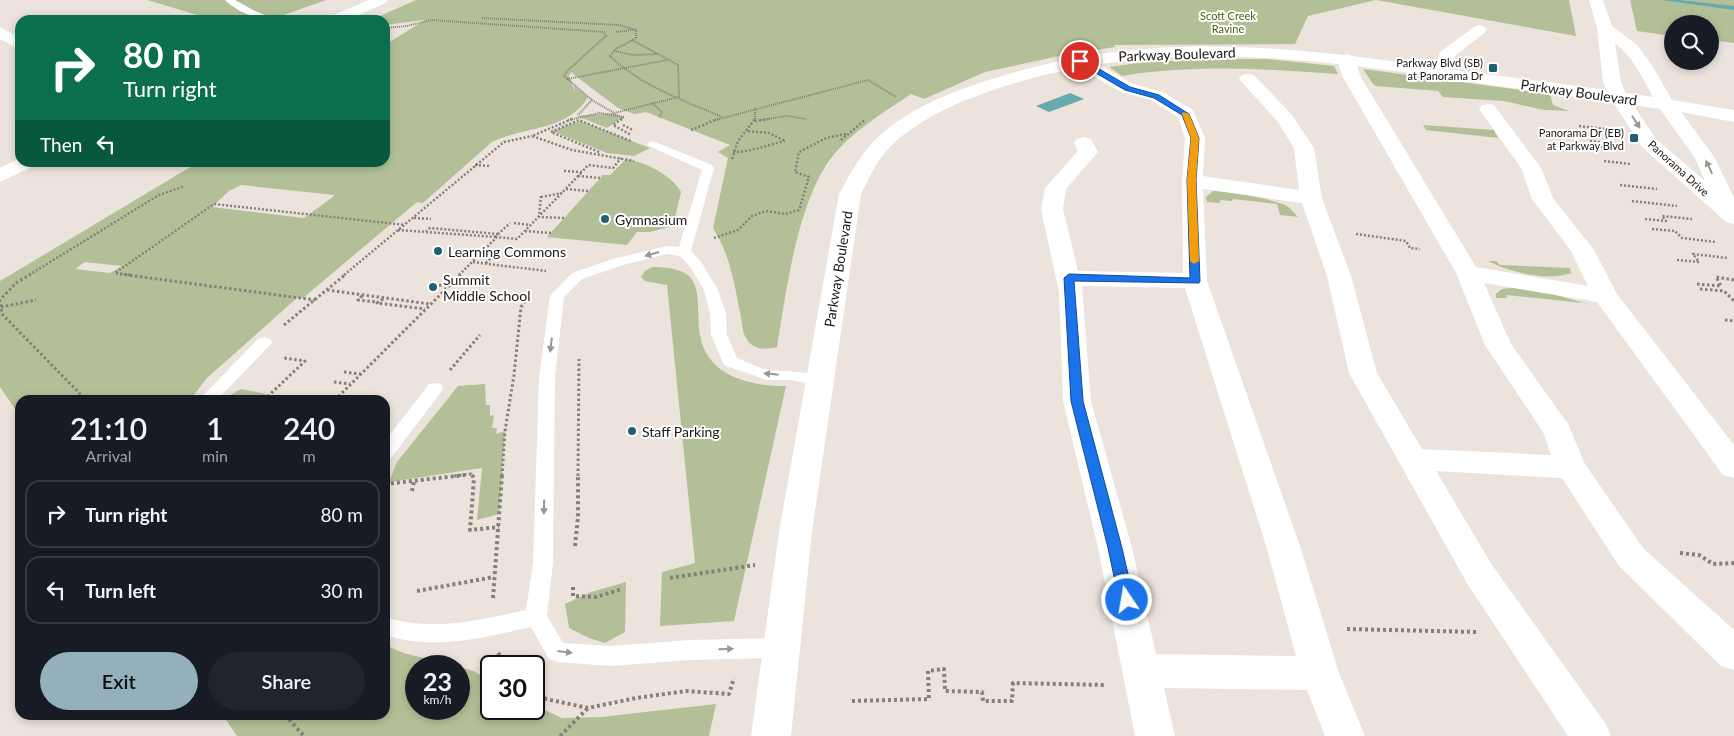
<!DOCTYPE html>
<html lang="en">
<head>
<meta charset="utf-8">
<style>
	:root { --surface:#171b24; --page:#20242c; --text:#f1f3f6; --muted:#9ea1a6; --line:#363941; --accent:#93b0bc }
	body { margin:0; font-family:Lato,sans-serif; background:var(--page); color:var(--text); height:100vh; display:flex; flex-direction:column; font-size:19px; white-space:nowrap }
	* { box-sizing:border-box; margin:0 }
	p { font-size:16px; color:var(--muted) }
	.icon { flex:none; width:28px; height:28px; fill:none; stroke:currentColor; stroke-width:2; stroke-linecap:round; stroke-linejoin:round }
	.map { position:relative; flex:1; overflow:hidden }
	.panel { position:absolute; left:15px; top:395px; width:375px; height:325px; display:flex; flex-direction:column; background:var(--surface); border-radius:15px; box-shadow:0 2px 8px #0003 }
	.panel>* { flex:none }
	.hud { position:absolute; left:15px; top:15px; width:375px; height:152px; border-radius:15px; box-shadow:0 2px 8px #0003; background:#0b6e4f; color:#fff; overflow:hidden }
	.buttons { position:absolute; left:1664px; top:15px; display:grid; gap:10px }
	.buttons a { display:grid; place-items:center; width:55px; height:55px; border-radius:50%; background:var(--surface); box-shadow:0 2px 8px #0003; font-size:25px }
	.speed { position:absolute; left:405px; top:655px; display:flex; gap:10px; font-size:25px; font-weight:700; text-align:center }
	.speed>* { display:grid; place-content:center; width:65px; height:65px; border-radius:50%; background:var(--surface); box-shadow:0 2px 8px #0003; line-height:1 }
	.speed small { font-size:12px; font-weight:400 }
	.speed .limit { border:2px solid #111; border-radius:8px; background:#fff; color:#111 }
	.pin { position:absolute; display:grid; place-items:center; width:42px; height:42px; color:#fff; margin:-21px; border:2px solid #fff; border-radius:50%; box-shadow:0 1px 5px #0007 }
	.me { position:absolute; width:55px; margin:-28px; rotate:348deg; stroke-linejoin:round; filter:drop-shadow(0 0 4px #0008) }
	.turn { display:flex; align-items:center; gap:18px; height:105px; padding:0 25px; font-size:22px }
	.turn .icon { width:65px; height:65px; stroke-width:2.5 }
	.turn b { display:block; font-size:35px; line-height:42px }
	.then { display:flex; align-items:center; height:48px; padding:0 25px; background:#0003; gap:10px; font-size:19px }
	.eta { display:flex; justify-content:space-evenly; align-items:center; height:85px; text-align:center }
	.eta b { font-size:30px; font-weight:600; line-height:35px }
	.button { display:flex; gap:10px; margin-top:auto; padding:10px 25px }
	.button a { flex:1; height:58px; border-radius:30px; background:var(--accent); color:#111; font-size:20px; font-weight:600; line-height:58px; text-align:center }
	.button a+a { background:var(--page); color:var(--text) }
	ul { padding:0; list-style:none }
	li { display:flex; align-items:center; gap:15px; height:68px; margin:0 10px 8px; padding:0 15px; border:2px solid var(--line); border-radius:15px }
	li div { flex:1 }
	li b { display:block; font-size:19px }
	li em { font-style:normal }
	.map>svg:first-child { display:block }
	.green { fill:#b3c097; fill-rule:evenodd }
	.water { fill:#67aaad }
	.lines { fill:none; stroke-linecap:round; stroke-linejoin:round }
	.stream { fill:#67aaad; fill-rule:evenodd }
	.path-far3 { stroke:#86807c; stroke-width:2; stroke-dasharray:1 1; stroke-linecap:butt }
	.path-far2 { stroke:#86807c; stroke-width:2.5; stroke-dasharray:2 2; stroke-linecap:butt }
	.path-far1 { stroke:#86807c; stroke-width:3; stroke-dasharray:2.5 2.5; stroke-linecap:butt }
	.path { stroke:#86807c; stroke-width:4; stroke-dasharray:3 3; stroke-linecap:butt }
	.lane { fill:#fff; fill-rule:evenodd }
	.street { fill:#fff; fill-rule:evenodd }
	.secondary { fill:#fff; fill-rule:evenodd }
	.oneway { fill:#989796 }
	.route { fill:#1a73e8; stroke:#114b97 }
	.slow { fill:#f59e0b }
	.poi-dot { fill:#215e75; stroke:#fff; stroke-width:2 }
	.labels { text-anchor:middle; dominant-baseline:central; stroke-width:4; stroke-linejoin:round; paint-order:stroke }
	.far-park-label { font-size:11px; fill:#4d5d13; stroke:#fff }
	.far-poi-label { font-size:11px; fill:#1b1816; stroke:#fff; text-anchor:end }
	.far-street-label { font-size:11px; fill:#1b1816; stroke:#fff }
	.street-label { font-size:14px; fill:#1b1816; stroke:#fff }
	.poi-label { font-size:14px; fill:#1b1816; stroke:#fff; text-anchor:start }
</style>
</head>
<body>
<div class="map">
<svg width="1734" height="736" viewBox="0 0 1734 736">
	<rect width="100%" height="100%" fill="#ece3dd"/>
	<path class="green" d="M 147,0 L 326,0 L 270,20 L 214,20 Z
		M 416,0 L 1569,0 L 1576,36 L 1376,0 L 1308,16 L 1295,44 L 1114,45 L 1115,47 L 1064,55 L 985,72 L 924,99 L 911,94 C 882,114 850,132 829,161 C 797,206 786,292 777,347 C 766,350 752,350 746,338 C 742,332 742,320 740,312 C 734,282 730,255 713,228 L 728,158 L 718,152 L 730,145 L 646,112 L 634,114 L 618,108 L 573,74 L 572,72 L 569,75 L 575,93 L 574,86 L 588,97 C 567,132 524,126 492,142 L 423,203 L 417,202 L 303,298 L 297,298 L 207,378 L 190,400 L 20,400 L 20,416 L 0,387 L 0,281 L 197,163 L 385,162 L 385,45 L 425,20 L 385,25 L 385,20 L 371,20 ZM 241,185 L 334,195 L 334,196 L 304,218 L 212,207 L 229,191 ZM 85,262 L 122,266 L 110,273 L 75,269 Z
		M 1630,0 L 1734,0 L 1734,43 L 1710,40 L 1710,24 L 1672,24 L 1672,36 L 1637,31 Z
		M 1226,59 L 1267,59 L 1334,66 L 1338,74 C 1266,69 1193,64 1122,76 L 1109,67 L 1146,62 Z
		M 1363,69 L 1550,94 L 1553,105 L 1569,111 L 1544,110 L 1504,101 L 1443,97 L 1438,91 L 1376,86 L 1373,84 Z
		M 614,113 L 624,117 L 607,128 L 577,116 Z
		M 580,121 L 650,148 L 634,156 L 607,153 L 552,131 Z
		M 1423,125 L 1494,130 L 1498,138 L 1426,130 Z
		M 626,159 C 645,162 672,175 681,192 L 673,226 L 650,232 L 637,232 L 627,245 L 547,237 L 603,175 L 610,175 Z
		M 1213,191 C 1230,191 1273,199 1287,206 C 1291,209 1295,214 1298,217 L 1280,215 L 1277,204 L 1233,199 L 1232,201 L 1220,200 L 1220,203 L 1207,202 L 1206,197 Z
		M 1488,261 L 1496,261 L 1500,265 L 1570,268 L 1571,273 C 1546,282 1510,272 1488,261 Z
		M 652,267 C 663,267 680,268 689,276 C 697,283 698,298 698,308 C 699,317 698,326 700,335 C 707,377 751,386 786,386 L 734,621 L 660,626 L 662,572 L 695,563 L 667,285 L 645,281 L 641,277 L 645,271 Z
		M 1517,287 L 1553,294 L 1594,306 L 1583,303 L 1506,295 L 1507,298 L 1496,298 L 1496,294 L 1502,289 Z
		M 485,384 L 486,405 L 490,405 L 490,416 L 494,415 L 492,428 L 497,428 L 496,434 L 505,431 L 499,514 L 477,520 L 482,468 L 389,482 L 397,462 L 458,386 Z
		M 241,389 L 266,394 L 260,400 L 221,400 Z
		M 626,582 L 625,632 L 605,643 L 589,638 L 569,628 L 565,604 L 591,592 Z
		M 385,645 L 404,653 L 455,666 L 416,666 L 416,709 L 459,709 L 459,667 L 474,671 L 491,682 L 491,709 L 534,709 L 534,705 L 562,718 L 601,717 L 716,704 L 709,736 L 237,736 L 223,715 L 385,715 Z"/>
	<path class="water" d="M 1070,93 L 1084,99 L 1049,112 L 1036,106 Z"/>
	<g class="lines">
		<path class="stream" d="M 1662,0 L 1680,0 L 1734,6 L 1734,10 Z"/>
		<path class="path-far3" d="M 482,18 L 619,25 L 636,30 L 636,38 L 616,49 L 610,56 C 641,86 683,100 722,117
			M 385,28 L 407,26 L 431,20 L 604,32 L 606,36 L 567,71 L 564,76 L 592,100 L 578,115
			M 616,32 L 633,30
			M 614,51 L 633,55 L 657,54
			M 567,79 L 667,60
			M 592,100 L 614,113 L 679,97 L 678,65 L 632,40
			M 652,103 L 662,112 L 659,118
			M 755,108 L 755,120
			M 568,120 L 600,113 L 624,117 L 620,120
			M 715,120 L 868,80 L 896,97
			M 761,120 L 787,116 L 806,119"/>
		<path class="path-far2" d="M 572,119 L 532,136 L 572,150 L 634,161
			M 622,119 L 613,125 L 631,135
			M 755,121 L 769,119
			M 623,125 L 633,130
			M 1579,126 L 1606,129
			M 691,130 L 718,119
			M 748,131 L 769,133 L 785,141
			M 841,140 L 865,120
			M 1590,141 L 1616,144
			M 1593,146 L 1619,149
			M 599,152 L 551,132 L 579,120 L 631,141
			M 733,152 C 751,152 767,145 785,141
			M 732,159 L 738,141 L 755,119
			M 1604,161 L 1631,164
			M 475,165 L 491,166
			M 564,171 L 582,172 L 588,165 L 613,168 L 621,158
			M 578,176 L 600,178
			M 1620,185 L 1657,189
			M 566,189 L 588,191
			M 541,196 L 539,217 L 564,218
			M 541,197 L 562,193
			M 1632,201 L 1677,206
			M 414,218 L 431,219
			M 1645,219 L 1666,221 L 1662,216 L 1692,219
			M 514,223 L 530,225
			M 1652,229 L 1675,231 L 1682,238 L 1716,242
			M 398,230 L 496,237
			M 525,231 L 551,233
			M 426,232 L 430,228 L 498,234
			M 1356,234 L 1406,241 L 1410,248 L 1420,249
			M 495,237 L 510,223
			M 714,238 L 738,230 L 752,216 L 766,211 L 785,214 L 799,210 L 809,177 L 795,172 L 799,152 L 826,138 L 846,134
			M 469,253 L 479,254
			M 1677,260 L 1699,262 L 1693,254 L 1728,258
			M 473,262 L 546,271
			M 486,263 L 500,249
			M 29,275 L 159,195 L 185,186
			M 130,275 L 115,273 L 214,204 L 405,225
			M 344,275 L 504,142 L 532,136
			M 459,275 L 497,237 L 517,239 L 582,172"/>
		<path class="path-far1" d="M 31,274 L 16,283 L 0,300 L 2,314 L 86,400
			M 120,274 L 315,300
			M 1697,284 L 1721,286 L 1716,277 L 1734,280
			M 439,285 L 447,286
			M 1700,289 L 1724,291 L 1734,301
			M 327,290 L 430,304
			M 362,296 L 358,300 L 378,302
			M 383,299 L 377,303 L 425,309
			M 1,307 L 36,300
			M 1725,320 L 1734,321
			M 284,325 L 346,274
			M 450,370 L 480,335
			M 344,372 L 360,374
			M 334,382 L 350,384
			M 264,400 L 305,361 L 284,358
			M 335,400 L 461,274
			M 454,476 L 471,474 L 472,476
			M 502,476 L 505,431 L 514,375 L 521,307 L 529,296
			M 578,476 L 579,359"/>
		<path class="path" d="M 472,475 L 474,478 L 470,530 L 499,527
			M 385,484 L 465,475
			M 412,491 L 414,481
			M 575,546 L 578,517 L 578,475
			M 1680,553 L 1699,555 L 1713,564 L 1734,563
			M 670,578 L 755,565
			M 573,587 L 573,596 L 596,597 L 622,589
			M 417,591 L 494,577
			M 493,598 L 502,475
			M 1347,629 L 1476,632
			M 498,653 L 507,666
			M 534,692 L 546,699 L 588,708 L 636,698 L 686,691 L 729,694 L 734,678
			M 852,701 L 929,699 L 928,671 L 944,669 L 945,691 L 982,692 L 983,701 L 1012,701 L 1013,683 L 1106,685
			M 285,715 L 304,736
			M 560,736 L 588,708"/>
		<path class="lane" d="M 225,0 L 235,0 L 253,10 L 277,20 C 259,20 238,13 225,0 Z
			M 653,141 L 712,165 L 714,168 L 691,251 L 702,263 L 718,290 L 726,313 L 727,335 L 737,358 C 747,362 759,369 770,370 C 789,372 806,371 825,376 L 827,380 L 825,384 L 819,385 L 789,380 L 767,380 L 724,365 L 711,335 L 710,313 L 704,290 L 691,268 L 680,256 L 667,254 L 623,265 L 582,279 L 564,297 L 555,377 L 553,563 L 547,616 L 563,643 L 611,646 L 690,640 L 780,638 L 788,641 L 791,648 L 788,655 L 780,658 L 690,660 L 611,666 L 557,662 L 549,659 L 531,627 C 482,638 434,651 385,635 L 385,617 C 433,632 479,620 526,610 L 533,563 L 539,377 L 550,296 L 572,273 L 613,259 L 667,246 L 679,247 L 702,170 L 649,146 L 647,144 L 649,142 Z
			M 264,337 L 270,339 L 272,342 L 270,345 L 217,400 L 199,400 L 258,339 Z
			M 435,383 L 441,384 L 443,388 L 441,392 L 391,458 L 385,460 L 385,441 L 429,384 Z"/>
		<path class="street" d="M 1479,25 L 1484,27 L 1487,30 L 1484,33 L 1454,57 L 1447,77 L 1435,77 L 1433,73 L 1440,52 L 1474,27 Z
			M 0,27 L 20,38 L 20,50 L 0,39 Z
			M 1347,54 L 1353,56 C 1356,60 1358,72 1362,79 L 1476,267 L 1588,286 L 1571,251 L 1532,199 L 1521,168 L 1479,109 L 1482,105 L 1488,104 L 1494,105 L 1541,168 L 1553,198 L 1594,250 L 1617,294 L 1734,445 L 1734,478 L 1723,475 L 1597,302 L 1484,283 L 1511,344 L 1568,424 L 1585,464 L 1643,548 L 1734,630 L 1734,670 L 1721,666 L 1619,566 L 1562,478 L 1436,471 L 1492,565 L 1605,723 L 1611,736 L 1568,736 L 1468,585 L 1349,373 L 1327,276 L 1302,203 L 1203,189 L 1207,281 L 1301,549 L 1339,673 L 1365,736 L 1325,736 L 1307,690 L 1164,688 L 1175,736 L 1135,736 L 1098,548 L 1063,401 L 1059,292 L 1041,209 L 1045,188 L 1078,151 L 1074,143 L 1077,139 L 1084,137 L 1091,139 L 1098,152 L 1066,189 L 1063,209 L 1078,271 L 1183,273 L 1182,181 L 1185,138 L 1178,117 L 1151,100 L 1121,92 L 1074,65 L 1072,61 L 1074,57 L 1086,57 L 1133,84 L 1163,92 L 1193,110 L 1205,138 L 1203,176 L 1299,190 L 1294,148 L 1278,122 L 1239,79 L 1242,75 L 1248,74 L 1254,75 L 1292,115 L 1314,148 L 1322,198 L 1351,276 L 1377,373 L 1422,449 L 1551,455 L 1543,432 L 1485,345 L 1456,273 L 1344,79 C 1341,71 1336,64 1341,56 ZM 1082,286 L 1185,288 L 1267,549 L 1296,656 L 1156,654 L 1132,548 L 1091,401 Z"/>
		<path class="secondary" d="M 369,0 L 388,0 L 386,3 L 347,20 L 326,20 L 329,17 Z
			M 1589,0 L 1603,0 L 1612,26 L 1637,45 L 1653,67 L 1672,100 L 1734,110 L 1734,122 L 1681,112 L 1715,158 L 1734,198 L 1734,224 L 1726,222 L 1642,147 L 1613,102 C 1557,94 1501,87 1446,78 C 1292,56 1150,39 999,88 C 960,101 917,119 888,149 C 876,162 869,179 861,194 L 812,532 L 791,736 L 751,736 L 779,532 L 839,194 C 849,176 859,157 873,142 C 904,110 950,92 992,79 C 1149,29 1289,46 1448,69 C 1501,76 1554,83 1607,90 L 1603,82 L 1597,28 ZM 1615,43 C 1633,57 1642,77 1653,97 L 1626,93 L 1621,82 ZM 1633,105 L 1660,109 L 1695,158 L 1705,181 L 1656,139 Z
			M 20,158 L 20,162 L 37,162 L 34,166 L 0,182 L 0,168 Z"/>
	</g>
	<defs><path id="oneway-solid" d="M-6-.8H1V-3.2L6.5 0L1 3.2V.8H-6Z" transform="scale(1.25)"/></defs>
	<g class="oneway">
		<use href="#oneway-solid" transform="translate(1636 122) rotate(57)"/>
		<use href="#oneway-solid" transform="translate(1709 167) rotate(-115)"/>
		<use href="#oneway-solid" transform="translate(652 254) rotate(164)"/>
		<use href="#oneway-solid" transform="translate(551 345) rotate(97)"/>
		<use href="#oneway-solid" transform="translate(771 374) rotate(-174)"/>
		<use href="#oneway-solid" transform="translate(544 507) rotate(91)"/>
		<use href="#oneway-solid" transform="translate(726 649) rotate(-1)"/>
		<use href="#oneway-solid" transform="translate(565 652) rotate(7)"/>
	</g>
	<path class="route" d="M 1077,59 L 1082,59 L 1130,87 L 1159,95 L 1189,114 L 1199,138 L 1196,180 L 1200,281 L 1199,283 L 1074,281 L 1083,401 L 1122,548 L 1134,600 L 1132,605 L 1127,606 L 1121,605 L 1119,600 L 1108,548 L 1071,401 L 1064,278 L 1069,274 L 1190,278 L 1187,180 L 1191,138 L 1182,115 L 1154,98 L 1125,90 L 1077,62 Z"/>
	<path class="slow" d="M 1183,112 L 1189,114 L 1199,138 L 1196,180 L 1199,261 L 1194,264 L 1190,261 L 1187,180 L 1191,138 L 1182,114 Z"/>
	<g class="poi-dot">
		<rect x="1488" y="63" width="10" height="10" rx="2.5"/>
		<rect x="1629" y="133" width="10" height="10" rx="2.5"/>
		<circle cx="605" cy="219" r="5"/>
		<circle cx="438" cy="251" r="5"/>
		<circle cx="433" cy="287" r="5"/>
		<circle cx="632" cy="431" r="5"/>
	</g>
	<g class="labels">
		<g class="far-park-label">
			<text x="1228" y="15">Scott Creek<tspan x="1228" dy="13">Ravine</tspan></text>
		</g>
		<g class="far-poi-label">
			<text x="1483" y="62">Parkway Blvd (SB)<tspan x="1483" dy="13">at Panorama Dr</tspan></text>
			<text x="1624" y="132">Panorama Dr (EB)<tspan x="1624" dy="13">at Parkway Blvd</tspan></text>
		</g>
		<g class="far-street-label">
			<text transform="translate(1679 168) rotate(42)">Panorama Drive</text>
		</g>
		<g class="street-label">
			<text transform="translate(1177 54) rotate(-2)">Parkway Boulevard</text>
			<text transform="translate(1579 92) rotate(8)">Parkway Boulevard</text>
			<text transform="translate(838 269) rotate(-81)">Parkway Boulevard</text>
		</g>
		<g class="poi-label">
			<text x="615" y="219">Gymnasium</text>
			<text x="448" y="251">Learning Commons</text>
			<text x="443" y="279">Summit<tspan x="443" dy="16">Middle School</tspan></text>
			<text x="642" y="431">Staff Parking</text>
		</g>
	</g>
</svg>
<div class="buttons">
<a><svg class="icon" aria-label="search" viewBox="0 0 24 24"><circle cx="10" cy="10" r="6"/><path d="M15 15l6 6"/></svg></a>
</div>
<div class="speed"><div>23<small>km/h</small></div><div class="limit">30</div></div>
<div class="pin" style="left:1080px;top:61px;background:#d93025"><svg class="icon" aria-label="arrive" viewBox="0 0 24 24"><path d="M6 21V4h12l-3 4 3 4H6"/></svg></div>
<svg class="me" style="left:1127px;top:600px" viewBox="-20 -20 40 40"><circle r="17" fill="#1a73e8" stroke="#fff" stroke-width="3"/><path d="M0-11L8 9 0 5-8 9z" fill="#fff"/></svg>
<div class="hud">
<div class="turn"><svg class="icon" aria-label="right" viewBox="0 0 24 24"><path d="M7 20v-9h11M14 6l5 5-5 5"/></svg><div><b>80 m</b>Turn right</div></div>
<div class="then">Then<svg class="icon" aria-label="left" viewBox="0 0 24 24"><path d="M17 20v-9H6M10 6l-5 5 5 5"/></svg></div>
</div>
<section class="panel">
<div class="eta">
<div><b>21:10</b><p>Arrival</p></div>
<div><b>1</b><p>min</p></div>
<div><b>240</b><p>m</p></div>
</div>
<ul>
<li><svg class="icon" aria-label="right" viewBox="0 0 24 24"><path d="M7 20v-9h11M14 6l5 5-5 5"/></svg><div><b>Turn right</b></div><em>80 m</em></li>
<li><svg class="icon" aria-label="left" viewBox="0 0 24 24"><path d="M17 20v-9H6M10 6l-5 5 5 5"/></svg><div><b>Turn left</b></div><em>30 m</em></li>
</ul>
<div class="button"><a>Exit</a><a>Share</a></div>
</section>
</div>
</body>
</html>
